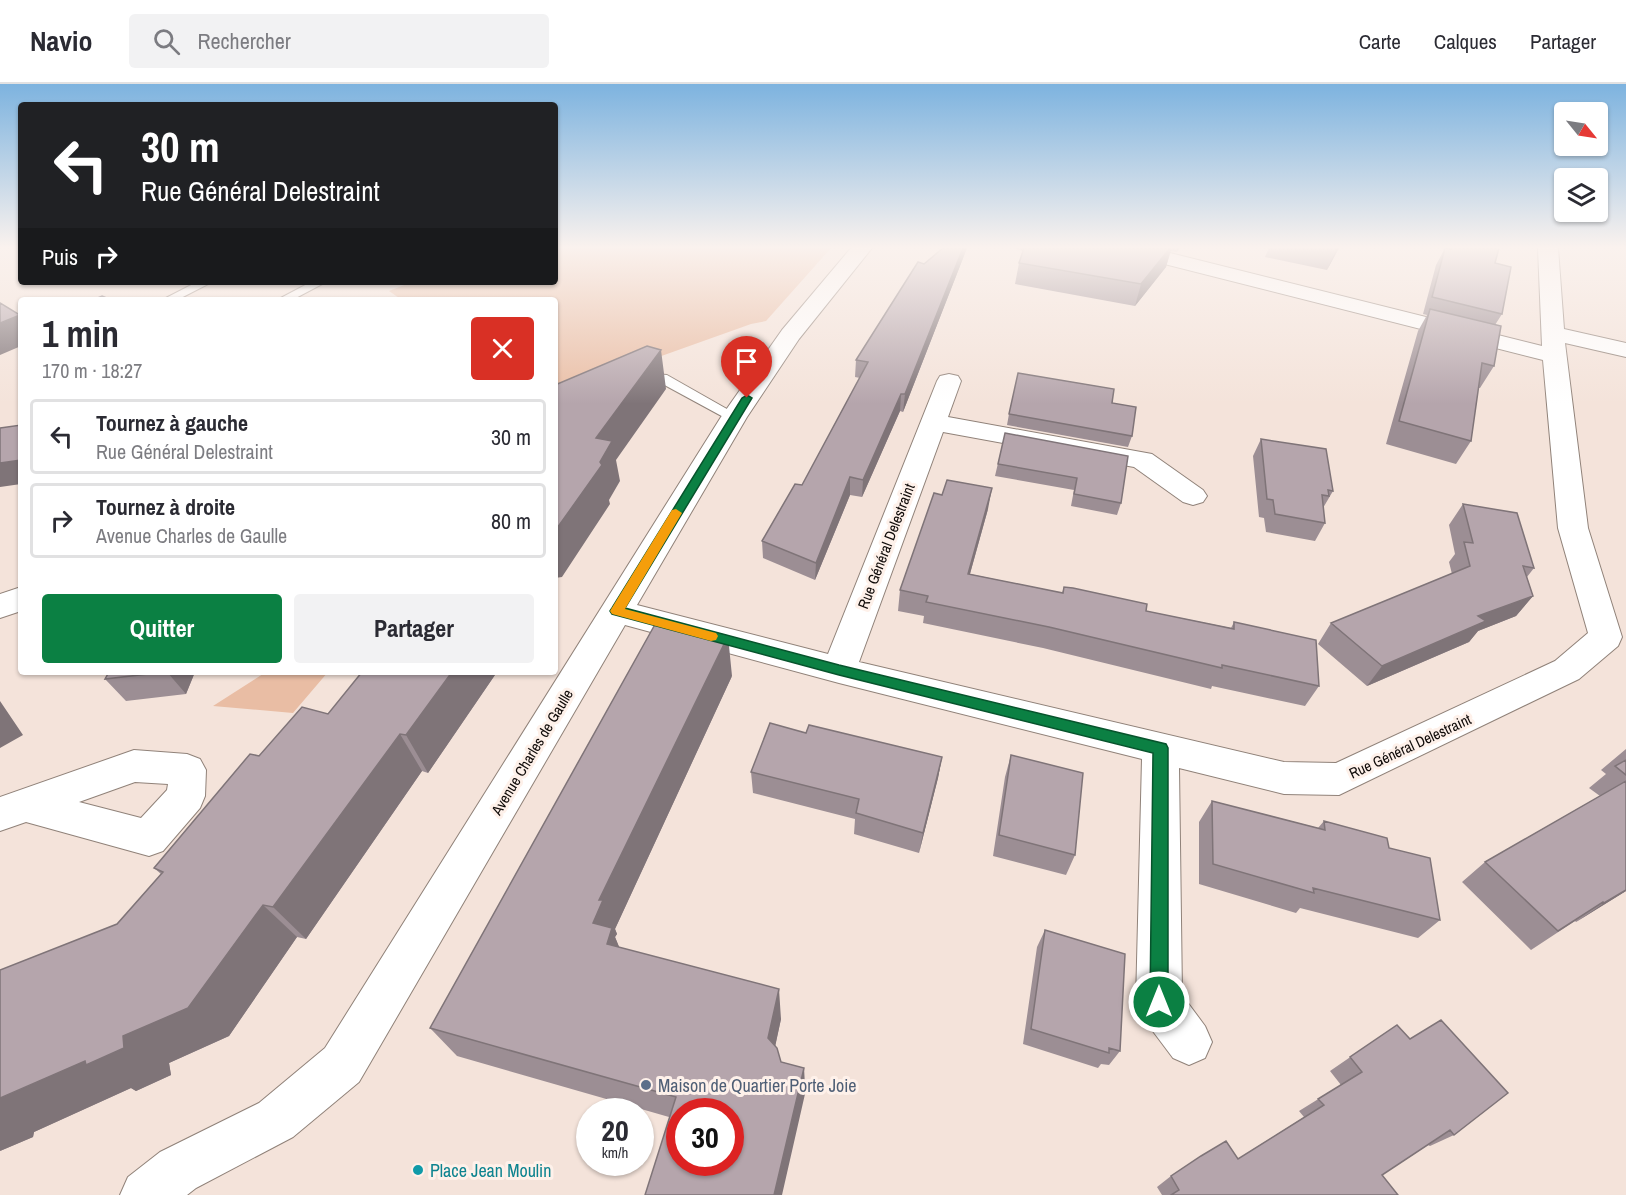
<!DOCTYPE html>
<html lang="fr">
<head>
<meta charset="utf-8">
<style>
	:root { --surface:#fff; --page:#f2f2f3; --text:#2b2b33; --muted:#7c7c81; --line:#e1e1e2; --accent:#0b8043 }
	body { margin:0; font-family:"Archivo Narrow",sans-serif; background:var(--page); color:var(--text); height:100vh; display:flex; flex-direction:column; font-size:22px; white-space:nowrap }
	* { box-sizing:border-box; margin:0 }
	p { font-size:20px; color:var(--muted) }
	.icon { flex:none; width:33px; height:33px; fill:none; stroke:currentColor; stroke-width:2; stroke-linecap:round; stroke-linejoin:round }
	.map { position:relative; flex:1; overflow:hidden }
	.drawer { position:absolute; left:18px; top:213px; width:540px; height:378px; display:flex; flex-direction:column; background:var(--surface); border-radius:6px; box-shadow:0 2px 4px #0004 }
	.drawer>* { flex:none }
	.banner { position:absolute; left:18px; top:18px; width:540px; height:183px; border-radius:6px; box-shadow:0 2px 4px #0004; background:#202124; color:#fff; overflow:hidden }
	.needle { width:39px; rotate:120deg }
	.buttons { position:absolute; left:1554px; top:18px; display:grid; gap:12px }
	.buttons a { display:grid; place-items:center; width:54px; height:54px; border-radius:6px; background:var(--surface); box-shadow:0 2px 4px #0004; font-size:30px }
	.speed { position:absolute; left:576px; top:1014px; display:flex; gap:12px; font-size:30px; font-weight:700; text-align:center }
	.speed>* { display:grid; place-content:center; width:78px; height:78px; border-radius:50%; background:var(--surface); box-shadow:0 2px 4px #0004; line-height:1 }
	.speed small { font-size:15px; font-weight:400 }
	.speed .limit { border:9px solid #d22; background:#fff; color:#111 }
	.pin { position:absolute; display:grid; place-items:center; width:51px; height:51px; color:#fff; margin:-62px -26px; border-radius:50% 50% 50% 0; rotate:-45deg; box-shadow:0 0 6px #0007 }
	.pin .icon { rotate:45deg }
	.me { position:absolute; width:66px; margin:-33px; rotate:0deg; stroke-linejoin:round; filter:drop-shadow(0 0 4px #0008) }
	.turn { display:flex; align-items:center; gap:21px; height:126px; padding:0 24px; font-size:27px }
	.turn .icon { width:78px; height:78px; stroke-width:2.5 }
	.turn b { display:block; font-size:42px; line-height:51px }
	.then { display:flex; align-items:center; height:57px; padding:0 24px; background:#0003; gap:12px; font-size:22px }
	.round { display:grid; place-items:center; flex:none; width:63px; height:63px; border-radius:6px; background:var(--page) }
	.head { display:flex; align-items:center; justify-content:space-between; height:102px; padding:0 24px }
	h1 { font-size:36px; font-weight:700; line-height:45px }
	.cta { display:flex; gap:12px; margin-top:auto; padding:12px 24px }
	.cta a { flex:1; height:69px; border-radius:6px; background:var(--accent); color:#fff; font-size:24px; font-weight:700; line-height:69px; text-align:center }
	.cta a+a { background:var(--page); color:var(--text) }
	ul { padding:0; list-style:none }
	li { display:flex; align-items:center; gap:18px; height:75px; margin:0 12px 9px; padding:0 12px; border:3px solid var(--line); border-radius:6px }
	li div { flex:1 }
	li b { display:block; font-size:22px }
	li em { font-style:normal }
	header { display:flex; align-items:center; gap:36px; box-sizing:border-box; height:84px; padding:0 30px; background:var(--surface); border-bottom:2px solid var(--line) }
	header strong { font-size:28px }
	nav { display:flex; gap:33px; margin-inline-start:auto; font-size:21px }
	.search { width:420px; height:54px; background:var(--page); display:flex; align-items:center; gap:15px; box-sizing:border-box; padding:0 21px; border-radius:6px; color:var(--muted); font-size:22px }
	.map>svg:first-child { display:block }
	.green { fill:#e9bda4 }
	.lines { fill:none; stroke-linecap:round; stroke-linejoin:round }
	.lane-casing { stroke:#908279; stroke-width:2 }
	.street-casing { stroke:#908279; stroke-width:2 }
	.lane { fill:#fff; fill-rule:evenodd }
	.street { fill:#fff; fill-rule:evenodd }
	.wall { fill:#9c8e94 }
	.shaded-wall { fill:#7f7478 }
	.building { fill:#b5a5ac; stroke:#7f7478; stroke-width:1.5; fill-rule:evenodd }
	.route { fill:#0b8043; stroke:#07532c; stroke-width:1.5 }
	.slow { fill:#f59e0b }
	.service-dot { fill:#5c6f8a; stroke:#fef1ea; stroke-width:2 }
	.culture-dot { fill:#0f9aa8; stroke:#fef1ea; stroke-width:2 }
	.labels { text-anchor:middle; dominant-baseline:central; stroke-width:6; stroke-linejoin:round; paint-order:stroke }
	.street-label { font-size:15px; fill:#0f0a08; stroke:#fef1ea }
	.near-service-label { font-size:18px; fill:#4e5e75; stroke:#fef1ea; text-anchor:start }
	.near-culture-label { font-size:18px; fill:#0d838f; stroke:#fef1ea; text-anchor:start }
</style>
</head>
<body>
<header>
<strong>Navio</strong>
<div class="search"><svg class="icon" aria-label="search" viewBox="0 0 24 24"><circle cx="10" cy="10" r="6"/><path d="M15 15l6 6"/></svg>Rechercher</div>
<nav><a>Carte</a><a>Calques</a><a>Partager</a></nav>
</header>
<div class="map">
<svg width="1626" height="1111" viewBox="0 0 1626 1111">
	<rect width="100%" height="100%" fill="#f4e3da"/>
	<path class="green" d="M 555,164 L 831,164 L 766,237 L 751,240 L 653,275 L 555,317 L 555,216 L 402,216 L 389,207 L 412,198 L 555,198 Z
		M 266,588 L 328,588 L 293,629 L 213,622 Z"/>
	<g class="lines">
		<g class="lane-casing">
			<path id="lane" d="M 197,198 L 212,198 L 177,216 L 162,216 Z
				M 311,198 L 326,198 L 292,216 L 277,216 Z
				M 641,289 L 667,291 L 741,333 L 739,336 L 729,336 L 659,298 L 636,296 L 634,293 Z"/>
		</g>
		<g class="street-casing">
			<path id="street" d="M 851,164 L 872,164 L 799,255 L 747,333 L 637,521 L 828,570 L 937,297 L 940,292 L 949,290 L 958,292 L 961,297 L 948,333 L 1152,370 L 1203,406 L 1207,412 L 1203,418 L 1193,421 L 1183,418 L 1134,383 L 943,348 L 859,578 L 1284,678 L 1336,679 L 1555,577 L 1588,549 L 1558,444 L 1543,276 L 1117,168 L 1114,164 L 1150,164 L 1542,262 L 1538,164 L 1558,164 L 1564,245 L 1626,259 L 1626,273 L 1565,259 L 1588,444 L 1622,553 L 1618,562 L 1579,595 L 1339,711 L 1284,710 L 1179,684 L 1182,911 L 1205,942 L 1212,958 L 1205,974 L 1189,981 L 1173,974 L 1143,934 L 1136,918 L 1142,675 L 839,599 L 625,541 L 359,998 L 293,1053 L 196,1104 L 187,1111 L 120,1111 L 128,1093 L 160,1068 L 259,1019 L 325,964 L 721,333 L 782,246 Z
				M 21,503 L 21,527 L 0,534 L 0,510 Z
				M 134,666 L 187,670 L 200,675 L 206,686 L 205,712 L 200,724 L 163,767 L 149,772 L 26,738 L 0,747 L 0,713 ZM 135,698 L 168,700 L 167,706 L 141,734 L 79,718 Z"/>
		</g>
		<use href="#lane" class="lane"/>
		<use href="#street" class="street"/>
	</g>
	<path class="wall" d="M 943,164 L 967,164 L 903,328 L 900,327 L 862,413 L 850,411 L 815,496 L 763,474 L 762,457 L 802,401 L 860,294 L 855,293 L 856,276 L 924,180 Z
		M 1015,164 L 1180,164 L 1177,168 L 1171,167 L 1166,183 L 1135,222 L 1015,200 L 1019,179 L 1023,167 Z
		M 1269,164 L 1339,164 L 1327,186 L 1265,173 Z
		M 1445,164 L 1499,164 L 1495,179 L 1502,230 L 1495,241 L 1494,282 L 1480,304 L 1478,304 L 1471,357 L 1456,380 L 1386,360 L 1418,247 L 1427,231 L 1423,230 L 1436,181 Z
		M 1112,319 L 1132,352 L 1128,363 L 1007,341 L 1009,330 Z
		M 1005,349 L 1121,419 L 1117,431 L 1071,422 L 1074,406 L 995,392 Z
		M 1261,355 L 1333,407 L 1323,424 L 1325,439 L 1315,457 L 1266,448 L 1264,434 L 1259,433 L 1253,372 Z
		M 1463,420 L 1534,484 L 1527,493 L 1533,512 L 1516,532 L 1478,547 L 1469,558 L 1367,602 L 1318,560 L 1331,539 L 1452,490 L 1449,478 L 1455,470 L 1449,441 Z
		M 988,425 L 970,490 L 1062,509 L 1064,503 L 1146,527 L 1231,544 L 1234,538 L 1319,602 L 1305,622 L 1212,602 L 1211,605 L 1043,564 L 923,539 L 924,532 L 898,527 L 900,506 Z
		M 109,588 L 195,588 L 186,610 L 126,617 L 105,595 Z
		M 497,588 L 428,689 L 422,687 L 306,855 L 297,853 L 229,952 L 169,979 L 171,991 L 136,1007 L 131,1004 L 34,1048 L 33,1053 L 0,1067 L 117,840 L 161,790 L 154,784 L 328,630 Z
		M 732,592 L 615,845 L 617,850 L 615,853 L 619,863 L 781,935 L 775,962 L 781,978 L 804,984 L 805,1010 L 669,1033 L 457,972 L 430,944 Z
		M 806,649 L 942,673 L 938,694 L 919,769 L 854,750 L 855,735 L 753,709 L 751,688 Z
		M 1626,665 L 1626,807 L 1576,838 L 1575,837 L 1531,866 L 1462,798 L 1485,778 L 1600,712 L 1589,704 L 1606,690 L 1601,686 Z
		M 1011,671 L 1075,771 L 1066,791 L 993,772 L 1005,693 Z
		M 1212,717 L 1318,744 L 1324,737 L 1389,764 L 1440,836 L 1418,854 L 1300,824 L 1296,829 L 1199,800 L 1199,738 Z
		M 1045,846 L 1120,967 L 1109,981 L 1101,980 L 1098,984 L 1023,960 L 1037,863 Z
		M 1397,941 L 1454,1051 L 1430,1062 L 1428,1061 L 1382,1091 L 1398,1111 L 1162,1111 L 1157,1103 L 1171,1092 L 1238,1075 L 1304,1033 L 1299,1027 L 1341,1001 L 1330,987 Z"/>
	<path class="shaded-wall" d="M 963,164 L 967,164 L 903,328 L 905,310 Z
		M 1170,164 L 1171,164 L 1166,183 L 1135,222 L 1141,200 Z
		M 1336,164 L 1339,164 L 1327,186 L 1336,166 Z
		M 20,231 L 21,262 L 0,271 L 0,239 Z
		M 661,266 L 666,305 L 616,376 L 620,397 L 609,416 L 610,420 L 562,493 L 555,494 L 555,447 L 596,354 Z
		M 901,310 L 900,327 L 862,413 L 863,396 Z
		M 21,376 L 21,400 L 0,403 L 0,379 Z
		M 850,393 L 850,411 L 815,496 L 816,479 Z
		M 992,404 L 988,425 L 964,511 L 968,490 Z
		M 1533,512 L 1516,532 L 1478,547 L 1469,558 L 1367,602 L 1382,582 L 1478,532 Z
		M 728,552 L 732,592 L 615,845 L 617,850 L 615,853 L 625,877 L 620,892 L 593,839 L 599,816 Z
		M 167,588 L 195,588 L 186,610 Z
		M 452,588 L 497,588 L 428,689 L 406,651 Z
		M 0,617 L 23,651 L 0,664 Z
		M 400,650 L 422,687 L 306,855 L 273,823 Z
		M 942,673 L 938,694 L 919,769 L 923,749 Z
		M 1626,806 L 1626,807 L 1576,838 L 1604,819 Z
		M 263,821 L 297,853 L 229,952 L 169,979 L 171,991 L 136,1007 L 131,1004 L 34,1048 L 33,1053 L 0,1067 L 0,1014 L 85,977 L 123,952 Z
		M 779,905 L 781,935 L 771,982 L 768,954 Z
		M 804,984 L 805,1010 L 782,1111 L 774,1111 Z"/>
	<path class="building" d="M 943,164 L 963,164 L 905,310 L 901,310 L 863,396 L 850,393 L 816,479 L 762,457 L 795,400 L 802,401 L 868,278 L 856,276 L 918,178 L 924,180 Z
		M 1024,164 L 1170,164 L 1141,200 L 1019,179 Z
		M 1445,164 L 1451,165 L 1451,164 L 1499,164 L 1495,179 L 1511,183 L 1502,230 L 1432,213 Z
		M 102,212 L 111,216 L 93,216 Z
		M 0,219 L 20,231 L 0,239 Z
		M 1430,225 L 1501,242 L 1494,282 L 1482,279 L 1471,357 L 1399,337 Z
		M 647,262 L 661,266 L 596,354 L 612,357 L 600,378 L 602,381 L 555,447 L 555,301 Z
		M 1018,289 L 1114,305 L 1112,319 L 1136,323 L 1132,352 L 1009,330 Z
		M 21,341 L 21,376 L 0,379 L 0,344 Z
		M 1005,349 L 1128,372 L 1121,419 L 1074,410 L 1077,394 L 998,380 Z
		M 1261,355 L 1326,365 L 1333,407 L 1328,406 L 1329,412 L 1322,411 L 1325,439 L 1275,430 L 1273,416 L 1267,415 Z
		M 947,396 L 992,404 L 968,490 L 1063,509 L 1064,503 L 1073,504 L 1147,520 L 1146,527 L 1234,545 L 1234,538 L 1316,556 L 1319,602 L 1222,581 L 1222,584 L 1049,543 L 926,518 L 928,512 L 900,506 L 934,409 L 942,411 Z
		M 1463,420 L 1517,429 L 1534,484 L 1523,482 L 1533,512 L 1478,532 L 1486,537 L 1382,582 L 1331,539 L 1470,482 L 1464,458 L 1473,459 Z
		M 658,535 L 728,552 L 599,816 L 603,816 L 593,839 L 612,844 L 607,860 L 779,905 L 768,954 L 777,964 L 781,978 L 804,984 L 774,1111 L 645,1111 L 676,1013 L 430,944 ZM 680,1028 L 730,1028 L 730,1078 L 680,1078 Z
		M 109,588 L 165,588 L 105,595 Z
		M 362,588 L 452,588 L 406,651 L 400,650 L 273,823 L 263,821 L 188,924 L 123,952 L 124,964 L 86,981 L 85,977 L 0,1014 L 0,886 L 117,840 L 163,788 L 154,784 L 250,670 L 259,672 L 302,623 L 328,630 Z
		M 770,639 L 806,649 L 809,641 L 942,673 L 923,749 L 856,729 L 859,715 L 751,688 Z
		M 1011,671 L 1083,689 L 1075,771 L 999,751 Z
		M 1626,676 L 1626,691 L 1615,682 Z
		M 1626,697 L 1626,806 L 1604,819 L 1603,818 L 1558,847 L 1485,778 Z
		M 1212,717 L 1325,746 L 1324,737 L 1387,754 L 1389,764 L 1430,774 L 1440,836 L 1313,804 L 1314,809 L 1213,780 Z
		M 1045,846 L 1125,870 L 1120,967 L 1109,964 L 1109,969 L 1031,945 Z
		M 1441,936 L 1508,1009 L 1454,1051 L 1450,1046 L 1382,1091 L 1398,1111 L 1171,1111 L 1179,1106 L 1171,1092 L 1201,1072 L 1226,1057 L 1238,1075 L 1324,1021 L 1318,1015 L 1362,988 L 1350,973 L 1397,941 L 1410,955 Z"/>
	<linearGradient id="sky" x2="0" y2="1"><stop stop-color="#7db3df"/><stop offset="0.51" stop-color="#faf2ee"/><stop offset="1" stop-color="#faf2ee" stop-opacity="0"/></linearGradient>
	<rect width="1626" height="320" fill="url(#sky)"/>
	<path class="route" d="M 747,311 L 752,314 L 625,524 L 839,581 L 1166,660 L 1168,664 L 1168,918 L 1166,925 L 1159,928 L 1152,925 L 1150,918 L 1153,669 L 839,591 L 612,530 L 610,527 L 612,524 L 742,314 Z"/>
	<path class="slow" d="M 676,425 L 682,429 L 625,525 L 716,549 L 718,552 L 716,556 L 711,557 L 612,530 L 610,527 L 672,426 Z"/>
	<circle class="service-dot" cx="646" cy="1001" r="6"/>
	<circle class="culture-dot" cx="418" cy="1086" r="6"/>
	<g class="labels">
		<g class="street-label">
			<text transform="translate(886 462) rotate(-69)">Rue Général Delestraint</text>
			<text transform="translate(1410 662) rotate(-25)">Rue Général Delestraint</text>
			<text transform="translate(532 668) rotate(-59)">Avenue Charles de Gaulle</text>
		</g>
		<g class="near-service-label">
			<text x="658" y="1001">Maison de Quartier Porte Joie</text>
		</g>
		<g class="near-culture-label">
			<text x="430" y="1086">Place Jean Moulin</text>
		</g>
	</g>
</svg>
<div class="buttons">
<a><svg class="needle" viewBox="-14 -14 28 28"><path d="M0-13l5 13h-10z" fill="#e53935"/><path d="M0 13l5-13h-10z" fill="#7c7c81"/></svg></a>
<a><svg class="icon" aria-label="layers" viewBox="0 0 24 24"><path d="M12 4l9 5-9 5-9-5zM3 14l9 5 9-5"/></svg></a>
</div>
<div class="speed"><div>20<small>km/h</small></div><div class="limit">30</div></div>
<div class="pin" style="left:747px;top:314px;background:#d93025"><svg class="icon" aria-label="arrive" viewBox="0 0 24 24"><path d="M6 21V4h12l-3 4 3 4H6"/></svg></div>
<svg class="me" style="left:1159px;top:918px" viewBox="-20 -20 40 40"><circle r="17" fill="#0b8043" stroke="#fff" stroke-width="3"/><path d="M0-11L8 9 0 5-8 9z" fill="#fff"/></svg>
<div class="banner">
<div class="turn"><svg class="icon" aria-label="left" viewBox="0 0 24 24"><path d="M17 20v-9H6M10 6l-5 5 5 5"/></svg><div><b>30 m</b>Rue Général Delestraint</div></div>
<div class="then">Puis<svg class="icon" aria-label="right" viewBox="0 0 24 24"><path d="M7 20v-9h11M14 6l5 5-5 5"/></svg></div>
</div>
<section class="drawer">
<div class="head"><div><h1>1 min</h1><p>170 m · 18:27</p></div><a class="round" style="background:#d93025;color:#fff"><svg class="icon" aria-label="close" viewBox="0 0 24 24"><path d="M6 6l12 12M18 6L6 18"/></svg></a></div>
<ul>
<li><svg class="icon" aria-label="left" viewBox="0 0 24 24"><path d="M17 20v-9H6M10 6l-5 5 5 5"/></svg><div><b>Tournez à gauche</b><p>Rue Général Delestraint</p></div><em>30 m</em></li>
<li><svg class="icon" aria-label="right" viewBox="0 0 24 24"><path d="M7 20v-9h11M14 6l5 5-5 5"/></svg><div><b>Tournez à droite</b><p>Avenue Charles de Gaulle</p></div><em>80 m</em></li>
</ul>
<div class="cta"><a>Quitter</a><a>Partager</a></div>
</section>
</div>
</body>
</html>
